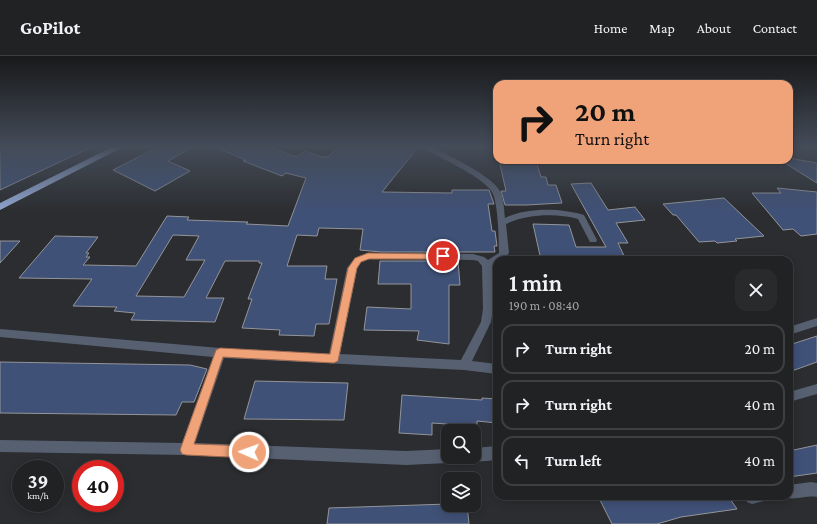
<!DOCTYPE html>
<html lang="en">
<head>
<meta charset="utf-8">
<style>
	:root { --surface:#202224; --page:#282a2c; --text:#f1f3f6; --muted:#a2a4a6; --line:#3d3f41 }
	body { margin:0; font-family:"Crimson Pro",serif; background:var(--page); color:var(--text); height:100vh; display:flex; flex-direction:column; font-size:15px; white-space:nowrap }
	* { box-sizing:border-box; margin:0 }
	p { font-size:13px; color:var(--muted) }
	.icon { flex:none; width:22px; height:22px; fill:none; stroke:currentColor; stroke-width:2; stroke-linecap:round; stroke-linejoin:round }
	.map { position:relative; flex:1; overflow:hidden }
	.sheet { position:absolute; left:493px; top:200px; width:300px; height:244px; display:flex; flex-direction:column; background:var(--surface); border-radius:12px; box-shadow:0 2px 10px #0003,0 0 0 1px var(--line) }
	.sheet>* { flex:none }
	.guide { position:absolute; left:493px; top:24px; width:300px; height:84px; border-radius:12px; box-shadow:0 2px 10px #0003,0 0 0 1px var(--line); background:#f0a279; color:#111; overflow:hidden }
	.tools { position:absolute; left:441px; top:368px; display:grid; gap:8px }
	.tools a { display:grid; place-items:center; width:40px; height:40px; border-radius:8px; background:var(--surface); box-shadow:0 2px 10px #0003,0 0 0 1px var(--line); font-size:20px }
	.speed { position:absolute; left:12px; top:404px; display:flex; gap:8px; font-size:20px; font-weight:700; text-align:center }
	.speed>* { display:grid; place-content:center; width:52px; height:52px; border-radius:50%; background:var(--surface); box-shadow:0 2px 10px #0003,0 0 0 1px var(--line); line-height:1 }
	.speed small { font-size:10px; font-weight:400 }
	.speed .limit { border:6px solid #d22; background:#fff; color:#111 }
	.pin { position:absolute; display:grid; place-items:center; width:34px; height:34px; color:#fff; margin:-17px; border:2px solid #fff; border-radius:50%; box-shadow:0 1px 4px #0007 }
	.me { position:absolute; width:44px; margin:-22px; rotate:272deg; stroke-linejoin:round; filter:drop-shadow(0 0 3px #0008) }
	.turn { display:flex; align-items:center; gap:14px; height:84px; padding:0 16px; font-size:18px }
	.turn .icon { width:52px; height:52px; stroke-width:2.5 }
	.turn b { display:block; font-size:28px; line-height:34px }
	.round { display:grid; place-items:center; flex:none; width:42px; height:42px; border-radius:12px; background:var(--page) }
	.head { display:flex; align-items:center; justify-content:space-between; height:68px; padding:0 16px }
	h1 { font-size:24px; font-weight:600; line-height:30px }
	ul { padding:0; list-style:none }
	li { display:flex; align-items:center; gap:12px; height:50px; margin:0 8px 6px; padding:0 8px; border:2px solid var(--line); border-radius:12px }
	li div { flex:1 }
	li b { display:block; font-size:15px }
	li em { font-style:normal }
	header { display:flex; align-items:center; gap:24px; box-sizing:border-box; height:56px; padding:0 20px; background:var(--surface); border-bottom:1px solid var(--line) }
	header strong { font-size:19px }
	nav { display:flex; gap:22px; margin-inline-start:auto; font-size:14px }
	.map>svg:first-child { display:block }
	.building { fill:#405177; stroke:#939599; fill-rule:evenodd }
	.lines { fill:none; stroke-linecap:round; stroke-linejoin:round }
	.minor { fill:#576071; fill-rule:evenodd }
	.highway { fill:#91a5d0; fill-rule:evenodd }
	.route { fill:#f0a279; stroke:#9c694f }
</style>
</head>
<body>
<header>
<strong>GoPilot</strong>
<nav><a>Home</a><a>Map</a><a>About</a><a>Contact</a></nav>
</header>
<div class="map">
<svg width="817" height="468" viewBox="0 0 817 468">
	<rect width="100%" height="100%" fill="#2b2d30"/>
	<path class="building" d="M 0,90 L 94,90 L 0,134 Z
		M 160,90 L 195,90 L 168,105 L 190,115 L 155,135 L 113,114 Z
		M 212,90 L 266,90 L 296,101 L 305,95 L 321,101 L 328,101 L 339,90 L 419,90 L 382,136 L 452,137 L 452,134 L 489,134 L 494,148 L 488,148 L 492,175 L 495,175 L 497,190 L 494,190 L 495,196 L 381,196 L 360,194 L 363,173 L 319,172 L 317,180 L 297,179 L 287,210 L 327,210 L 325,223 L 337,223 L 329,268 L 316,268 L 314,280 L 279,279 L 280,274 L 242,272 L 252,243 L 248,243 L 262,207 L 259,207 L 259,205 L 225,205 L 206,242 L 224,242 L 215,266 L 131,264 L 135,257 L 114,255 L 117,251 L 73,250 L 92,223 L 19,222 L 55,180 L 98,181 L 86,197 L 89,197 L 86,201 L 90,201 L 83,209 L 136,210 L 167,160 L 189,161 L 187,164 L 248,166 L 246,168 L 288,170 L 306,122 L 286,117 L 282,120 L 243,105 L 246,104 ZM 173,179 L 199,180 L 186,204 L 205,204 L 184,241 L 136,240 Z
		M 789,102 L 817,107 L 817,127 L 780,104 L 789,104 Z
		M 499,104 L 537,108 L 541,121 L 546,121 L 548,129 L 556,129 L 562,147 L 526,149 L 505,149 L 501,135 L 506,135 Z
		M 591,127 L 608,154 L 635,151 L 645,164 L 616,167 L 628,187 L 618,187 L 626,204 L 541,204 L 533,168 L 569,169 L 576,191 L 606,191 L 571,128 Z
		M 777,132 L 817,136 L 817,178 L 801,180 L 793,173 L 783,174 L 752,137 L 781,137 Z
		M 724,142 L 764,180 L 735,183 L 737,185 L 717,187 L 715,185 L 699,186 L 676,159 L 673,159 L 663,148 Z
		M 0,185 L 20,185 L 0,207 Z
		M 380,205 L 458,205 L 460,229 L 449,229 L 449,288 L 417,284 L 419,275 L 364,274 L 367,251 L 411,253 L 411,228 L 378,228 Z
		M 817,280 L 817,306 L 789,316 L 789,289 Z
		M 0,306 L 190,309 L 207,313 L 194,346 L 182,346 L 176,359 L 0,357 Z
		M 255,325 L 348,327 L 344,364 L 244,363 Z
		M 402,339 L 482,344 L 482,342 L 497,343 L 497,367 L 477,365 L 477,370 L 432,367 L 432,379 L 399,377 Z
		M 817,389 L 817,417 L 789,421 L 789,395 Z
		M 598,440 L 728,440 L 737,453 L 681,461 L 657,468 L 612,468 Z
		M 448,448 L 467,449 L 469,468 L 327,468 L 329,452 Z"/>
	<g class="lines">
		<path class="minor" d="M 426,90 L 431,90 C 448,100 493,119 501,137 C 504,144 504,154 505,162 C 527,151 561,152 584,159 L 597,184 L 596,186 L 590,186 L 578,163 C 557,157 526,158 506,168 L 509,197 L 504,203 L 497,204 L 497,207 L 492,210 L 493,253 L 491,266 L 472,305 L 497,308 L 497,318 L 464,314 L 224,302 L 195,387 L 406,395 L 448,393 L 448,401 L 454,401 L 453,405 L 448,407 L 406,409 L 186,399 L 0,396 L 0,384 L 182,387 L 213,301 L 0,281 L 0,273 L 220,292 L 329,298 L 347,212 L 355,202 L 368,197 L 473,198 L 484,201 L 488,204 L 499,197 C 499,182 498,150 493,138 C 487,123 440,101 425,94 L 424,92 ZM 369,203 L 473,204 L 478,205 L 482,210 L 483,253 L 481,266 L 461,304 L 340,298 L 357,213 L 361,206 Z
			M 817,262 L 817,270 L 789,279 L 789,271 Z
			M 817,328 L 817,338 L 789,346 L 789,336 Z
			M 497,390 L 497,404 L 474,406 L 469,404 L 468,401 L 474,401 L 474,392 Z
			M 811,426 L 817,427 L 817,441 C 806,439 794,445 784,441 L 789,440 L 789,429 Z
			M 745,440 L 766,440 L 764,445 L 752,448 L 747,446 Z"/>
		<path class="highway" d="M 114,90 L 125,90 L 0,154 L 0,147 Z"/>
	</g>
	<linearGradient id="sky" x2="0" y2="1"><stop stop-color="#18191a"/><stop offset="0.58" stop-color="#444c59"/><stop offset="1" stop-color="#444c59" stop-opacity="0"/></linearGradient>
	<rect width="817" height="156" fill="url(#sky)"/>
	<path class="route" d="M 368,197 L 443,198 L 447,200 L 443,203 L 369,203 L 361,206 L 357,212 L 338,305 L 334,307 L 223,301 L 194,388 L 249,390 L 253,392 L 255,396 L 253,400 L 249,402 L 186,399 L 182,398 L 180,394 L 216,294 L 220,292 L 330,298 L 348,212 L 355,202 Z"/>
</svg>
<div class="tools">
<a><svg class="icon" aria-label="search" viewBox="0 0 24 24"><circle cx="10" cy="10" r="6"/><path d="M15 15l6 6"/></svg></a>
<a><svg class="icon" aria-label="layers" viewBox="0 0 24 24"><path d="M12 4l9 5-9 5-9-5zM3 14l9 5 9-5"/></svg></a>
</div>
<div class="speed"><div>39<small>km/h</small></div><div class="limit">40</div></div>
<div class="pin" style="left:443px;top:200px;background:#d93025"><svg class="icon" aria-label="arrive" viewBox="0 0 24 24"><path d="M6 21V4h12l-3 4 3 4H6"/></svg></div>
<svg class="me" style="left:249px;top:396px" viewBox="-20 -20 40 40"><circle r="17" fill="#f0a279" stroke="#fff" stroke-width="3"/><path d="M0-11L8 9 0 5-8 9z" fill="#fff"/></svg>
<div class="guide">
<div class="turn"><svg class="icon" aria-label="right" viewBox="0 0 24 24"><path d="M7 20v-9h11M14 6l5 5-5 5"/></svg><div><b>20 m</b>Turn right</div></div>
</div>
<section class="sheet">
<div class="head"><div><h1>1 min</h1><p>190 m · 08:40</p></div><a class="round"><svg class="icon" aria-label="close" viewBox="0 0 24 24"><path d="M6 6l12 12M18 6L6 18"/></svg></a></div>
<ul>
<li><svg class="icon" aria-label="right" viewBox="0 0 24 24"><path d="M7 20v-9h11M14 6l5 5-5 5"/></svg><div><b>Turn right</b></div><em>20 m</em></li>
<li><svg class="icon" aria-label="right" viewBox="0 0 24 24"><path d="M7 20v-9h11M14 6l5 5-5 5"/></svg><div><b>Turn right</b></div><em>40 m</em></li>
<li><svg class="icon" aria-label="left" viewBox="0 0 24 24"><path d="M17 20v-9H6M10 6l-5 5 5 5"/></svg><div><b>Turn left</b></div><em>40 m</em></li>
</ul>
</section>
</div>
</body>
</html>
